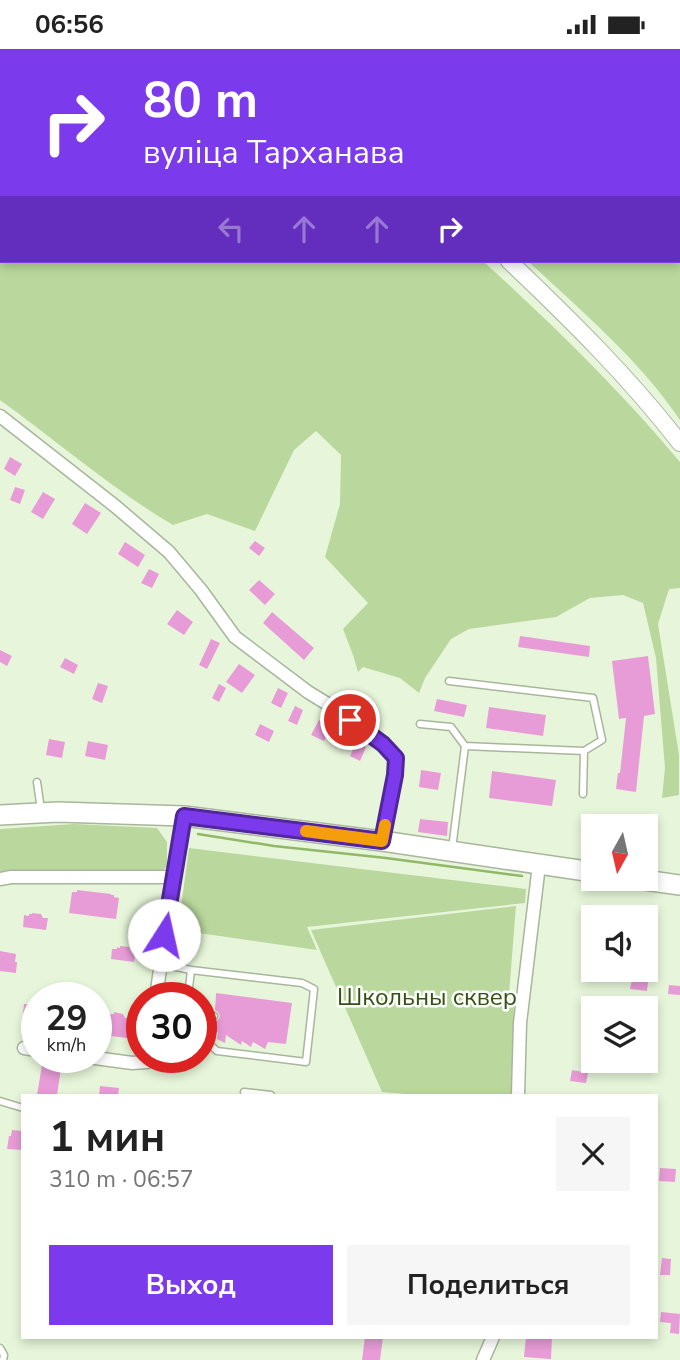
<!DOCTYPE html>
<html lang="ru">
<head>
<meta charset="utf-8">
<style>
	:root { --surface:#fff; --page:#f6f6f6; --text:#222; --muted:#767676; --accent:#7c3aed }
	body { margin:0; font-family:"Nunito Sans",sans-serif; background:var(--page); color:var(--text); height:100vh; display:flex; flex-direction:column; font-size:26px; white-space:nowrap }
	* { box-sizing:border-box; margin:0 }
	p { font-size:23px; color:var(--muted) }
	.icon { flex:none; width:38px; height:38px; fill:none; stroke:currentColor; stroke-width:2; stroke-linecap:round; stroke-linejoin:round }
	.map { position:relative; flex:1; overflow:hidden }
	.details { position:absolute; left:21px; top:1045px; width:637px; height:245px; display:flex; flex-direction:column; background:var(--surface); border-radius:0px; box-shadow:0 4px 10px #0003 }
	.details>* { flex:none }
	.top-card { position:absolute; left:0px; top:0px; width:681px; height:214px; box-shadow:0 4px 10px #0003; background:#7c3aed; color:#fff; overflow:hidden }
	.needle { width:46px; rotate:188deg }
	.controls { position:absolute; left:581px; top:765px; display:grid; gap:14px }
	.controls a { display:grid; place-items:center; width:77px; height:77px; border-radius:0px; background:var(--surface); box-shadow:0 4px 10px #0003; font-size:35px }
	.speed { position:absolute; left:21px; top:933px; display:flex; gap:14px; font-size:35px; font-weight:700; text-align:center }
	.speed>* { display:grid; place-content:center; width:91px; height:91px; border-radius:50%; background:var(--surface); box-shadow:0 4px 10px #0003; line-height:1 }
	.speed small { font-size:18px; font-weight:400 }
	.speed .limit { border:10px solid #d22; background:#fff; color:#111 }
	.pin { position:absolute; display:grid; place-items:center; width:60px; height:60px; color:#fff; margin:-30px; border:4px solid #fff; border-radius:50%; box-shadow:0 2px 7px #0007 }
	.me { position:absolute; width:77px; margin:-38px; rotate:10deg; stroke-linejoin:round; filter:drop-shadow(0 0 5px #0008) }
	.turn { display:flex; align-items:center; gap:24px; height:147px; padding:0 28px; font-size:32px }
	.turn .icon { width:91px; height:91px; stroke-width:2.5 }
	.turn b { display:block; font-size:49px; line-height:60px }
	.lanes { display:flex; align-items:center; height:66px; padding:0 28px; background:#0003; justify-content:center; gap:35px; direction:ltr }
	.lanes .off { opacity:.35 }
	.round { display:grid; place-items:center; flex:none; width:74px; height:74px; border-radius:0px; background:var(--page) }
	.head { display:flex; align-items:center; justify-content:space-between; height:119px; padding:0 28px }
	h1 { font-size:42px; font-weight:700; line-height:52px }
	.action { display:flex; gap:14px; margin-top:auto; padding:14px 28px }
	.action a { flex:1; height:80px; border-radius:0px; background:var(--accent); color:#fff; font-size:28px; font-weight:700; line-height:80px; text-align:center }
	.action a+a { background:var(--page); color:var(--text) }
	.status { display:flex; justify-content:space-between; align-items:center; height:49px; padding:0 35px; background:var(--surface); direction:ltr }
	.status svg { height:19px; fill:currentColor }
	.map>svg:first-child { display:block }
	.green { fill:#bad89d }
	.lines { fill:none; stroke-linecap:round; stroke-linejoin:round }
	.stream { stroke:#91b867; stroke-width:2.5 }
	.building { fill:#e89cd7 }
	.service-casing { stroke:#a8b69c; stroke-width:9 }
	.minor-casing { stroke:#a8b69c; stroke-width:15 }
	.tertiary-casing { stroke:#a8b69c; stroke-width:18 }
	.primary-casing { stroke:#a8b69c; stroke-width:22 }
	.service { stroke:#fff; stroke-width:6 }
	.minor { stroke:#fff; stroke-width:12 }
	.tertiary { stroke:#fff; stroke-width:16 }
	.primary { stroke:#fff; stroke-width:19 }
	.route-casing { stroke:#51269a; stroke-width:18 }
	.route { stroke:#7c3aed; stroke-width:12 }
	.slow { stroke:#f59e0b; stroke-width:12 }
	.labels { text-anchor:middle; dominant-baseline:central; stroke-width:5; stroke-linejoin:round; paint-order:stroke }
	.park-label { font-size:24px; fill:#364f16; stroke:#fbfef9 }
</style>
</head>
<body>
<div class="status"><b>06:56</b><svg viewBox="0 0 49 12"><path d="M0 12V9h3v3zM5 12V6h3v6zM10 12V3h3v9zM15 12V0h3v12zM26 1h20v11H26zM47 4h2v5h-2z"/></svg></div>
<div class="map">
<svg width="680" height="1311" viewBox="0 0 680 1311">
	<rect width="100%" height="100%" fill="#e7f6da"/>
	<path class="green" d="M 0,0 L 256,0 L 258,2 L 2,2 L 2,212 L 483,212 C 552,275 620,341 680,413 L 680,539 L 669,540 L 658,575 L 679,706 L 679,746 L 662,749 L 665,719 L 656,609 L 643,554 L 623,546 L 590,549 L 556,568 L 469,580 L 451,590 L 425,629 L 419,644 L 400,629 L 363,618 L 358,623 L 353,606 L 343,580 L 368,554 L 325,508 L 340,455 L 341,406 L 316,382 L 294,401 L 255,482 L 207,465 L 173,476 C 112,440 58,393 0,351 Z
		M 303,0 L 680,0 L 680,371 C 639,310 581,262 528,212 L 679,212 L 679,2 L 305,2 Z
		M 74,775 L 157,779 L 167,793 L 167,818 L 160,823 L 14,821 L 0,824 L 0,780 Z
		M 189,799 L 526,840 L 525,854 L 307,878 L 317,901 L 178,881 Z
		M 516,857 L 508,958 L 514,957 L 511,1046 L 418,1046 L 382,1043 L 311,881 Z"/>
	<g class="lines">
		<path class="stream" d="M 198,785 L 274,797 L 386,809 L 522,827"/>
	</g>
	<path class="building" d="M 10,408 L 22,415 L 15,427 L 4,420 Z
		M 15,438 L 25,441 L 20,455 L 10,451 Z
		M 43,443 L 55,450 L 43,470 L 31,463 Z
		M 85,454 L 101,464 L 87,485 L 72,475 Z
		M 255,492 L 265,499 L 259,507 L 249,499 Z
		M 125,493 L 145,506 L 138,518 L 118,505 Z
		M 149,520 L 159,525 L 152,539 L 141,534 Z
		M 259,531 L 275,545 L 265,556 L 249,541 Z
		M 177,561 L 193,573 L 184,586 L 167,575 Z
		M 272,563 L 314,599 L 304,611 L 263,574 Z
		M 520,587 L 590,597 L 589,608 L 518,598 Z
		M 211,590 L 220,594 L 207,620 L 199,616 Z
		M 0,601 L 12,607 L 7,617 L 0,613 Z
		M 648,607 L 655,665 L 644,667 L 636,743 L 616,740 L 618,724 L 620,724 L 626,669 L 619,670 L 612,612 Z
		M 65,609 L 78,616 L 74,625 L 60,618 Z
		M 239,615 L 255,626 L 242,644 L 226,633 Z
		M 98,634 L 108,637 L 102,654 L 92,650 Z
		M 219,635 L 226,639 L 219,653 L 212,649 Z
		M 278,639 L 288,644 L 281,659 L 271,654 Z
		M 437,650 L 467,656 L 464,668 L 434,662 Z
		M 295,657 L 303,661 L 297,676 L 288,672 Z
		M 489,658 L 546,666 L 543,687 L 486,679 Z
		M 319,671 L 332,677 L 324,692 L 311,686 Z
		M 260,675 L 274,682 L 269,693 L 255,686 Z
		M 49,690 L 65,693 L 62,709 L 46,706 Z
		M 88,692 L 108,696 L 105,711 L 85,707 Z
		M 356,694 L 366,698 L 360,712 L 350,707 Z
		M 421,721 L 441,724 L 438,741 L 419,738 Z
		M 492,722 L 556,731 L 552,757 L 489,749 Z
		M 420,770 L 448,773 L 447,787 L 418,783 Z
		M 77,841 L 111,845 L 111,846 L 114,846 L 114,848 L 119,849 L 116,870 L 69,864 L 72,843 L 77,843 Z
		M 32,864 L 41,865 L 43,869 L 48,869 L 46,881 L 23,878 L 24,866 L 29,867 L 29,865 L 32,865 Z
		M 646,878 L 657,879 L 654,904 L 646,903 Z
		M 120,897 L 129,898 L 131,902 L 136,903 L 134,913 L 111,910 L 112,900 L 117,900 L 117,898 L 120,899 Z
		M 0,902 L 16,905 L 15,913 L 17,913 L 16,924 L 0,922 Z
		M 632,930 L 648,933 L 647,942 L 630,940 Z
		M 669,936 L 680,937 L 680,946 L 668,945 Z
		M 216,944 L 292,954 L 286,995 L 268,993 L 265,1000 L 253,993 L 251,998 L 242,992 L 241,996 L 226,986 L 225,994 L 217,990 L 218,983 L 212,982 L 213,973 L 218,971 L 220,967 L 218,963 L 215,961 Z
		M 30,953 L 37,954 L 37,977 L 22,975 L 24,955 L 29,955 Z
		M 114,963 L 123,965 L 125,969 L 130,969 L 127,989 L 103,986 L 105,966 L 110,967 L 110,965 L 114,965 Z
		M 42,1016 L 61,1019 L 57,1046 L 37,1046 Z
		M 572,1021 L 588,1024 L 586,1034 L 570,1032 Z
		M 100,1037 L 119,1039 L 118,1046 L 99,1046 Z
		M 12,1081 L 23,1082 L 23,1101 L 7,1100 L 9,1087 L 11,1087 Z
		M 660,1119 L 676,1120 L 675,1133 L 659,1132 Z
		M 662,1209 L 671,1210 L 670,1226 L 660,1226 Z
		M 661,1263 L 680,1265 L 679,1285 L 670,1284 L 671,1274 L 660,1273 Z
		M 365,1288 L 383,1288 L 380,1311 L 362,1311 Z
		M 526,1288 L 552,1288 L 551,1310 L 524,1308 Z"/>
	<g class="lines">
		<g class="service-casing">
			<path id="service" d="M 449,632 L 593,649 L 602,691 L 584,702 L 465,697
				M 420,675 L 451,678 L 465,697 L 452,800
				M 37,733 L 41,761
				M 583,745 L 584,702
				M 161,915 L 191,921 L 302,934 L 314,940 L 306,1013 L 217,1002 L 201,988
				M 188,948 L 191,921
				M 201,965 L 214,967
				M 244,1043 L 271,1046
				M 0,1052 L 23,1059
				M 0,1299 L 4,1306 L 3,1311"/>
		</g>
		<g class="minor-casing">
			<path id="minor" d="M 0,367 L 115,457 L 169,503 L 201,541 L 235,588 L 308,643 L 334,659 L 383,695 L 396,709 L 395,726 L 382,792
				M 0,830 L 11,828 L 175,828
				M 156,948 L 165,886 L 184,767
				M 24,999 L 37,1001
				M 88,1008 L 132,1014 L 147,1013 L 148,1008
				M 518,1046 L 520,974 L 539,816
				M 483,1311 L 493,1288"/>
		</g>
		<g class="tertiary-casing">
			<path id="tertiary" d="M 288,0 L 290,2
				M 509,212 C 569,269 629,328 680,394"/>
		</g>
		<g class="primary-casing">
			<path id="primary" d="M 0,766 L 58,763 L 184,767 L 382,792 L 593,823
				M 637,830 L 680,836"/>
		</g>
		<use href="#service" class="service"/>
		<use href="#minor" class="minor"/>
		<use href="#tertiary" class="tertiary"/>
		<use href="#primary" class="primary"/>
	</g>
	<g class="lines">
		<g class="route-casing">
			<path id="route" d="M 164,886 L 184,767 L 382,792 L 395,726 L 396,709 L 383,695 L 350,671"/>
		</g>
		<use href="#route" class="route"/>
		<path class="slow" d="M 306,782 L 382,792 L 385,776"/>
	</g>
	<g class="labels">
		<g class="park-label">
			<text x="427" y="948">Школьны сквер</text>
		</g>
	</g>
</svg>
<div class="controls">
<a><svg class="needle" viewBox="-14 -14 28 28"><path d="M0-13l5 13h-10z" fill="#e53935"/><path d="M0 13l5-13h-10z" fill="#767676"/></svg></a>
<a><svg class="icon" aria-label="sound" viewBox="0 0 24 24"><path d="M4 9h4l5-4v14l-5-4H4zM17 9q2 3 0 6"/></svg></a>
<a><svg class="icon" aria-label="layers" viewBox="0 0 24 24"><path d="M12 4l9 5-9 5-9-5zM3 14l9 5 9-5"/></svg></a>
</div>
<div class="speed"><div>29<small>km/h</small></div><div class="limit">30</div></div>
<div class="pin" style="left:350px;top:671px;background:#d93025"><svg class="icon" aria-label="arrive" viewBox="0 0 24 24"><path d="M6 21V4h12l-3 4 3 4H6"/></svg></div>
<svg class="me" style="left:164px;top:886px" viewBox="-20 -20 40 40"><circle r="19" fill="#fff"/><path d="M0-13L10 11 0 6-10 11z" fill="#7c3aed"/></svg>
<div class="top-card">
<div class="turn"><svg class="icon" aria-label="right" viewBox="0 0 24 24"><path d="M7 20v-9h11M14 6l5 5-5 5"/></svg><div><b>80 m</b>вуліца Тарханава</div></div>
<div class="lanes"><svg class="icon off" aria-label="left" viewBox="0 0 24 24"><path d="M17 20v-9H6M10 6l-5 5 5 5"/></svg><svg class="icon off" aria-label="ahead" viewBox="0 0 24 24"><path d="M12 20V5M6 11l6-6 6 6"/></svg><svg class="icon off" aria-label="ahead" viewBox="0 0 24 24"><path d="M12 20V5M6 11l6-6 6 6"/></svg><svg class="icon" aria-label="right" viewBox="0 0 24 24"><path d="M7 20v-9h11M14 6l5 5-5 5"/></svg></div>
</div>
<section class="details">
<div class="head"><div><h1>1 мин</h1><p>310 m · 06:57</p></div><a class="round"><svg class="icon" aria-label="close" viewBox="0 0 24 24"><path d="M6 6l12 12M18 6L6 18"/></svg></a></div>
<div class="action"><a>Выход</a><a>Поделиться</a></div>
</section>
</div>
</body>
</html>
